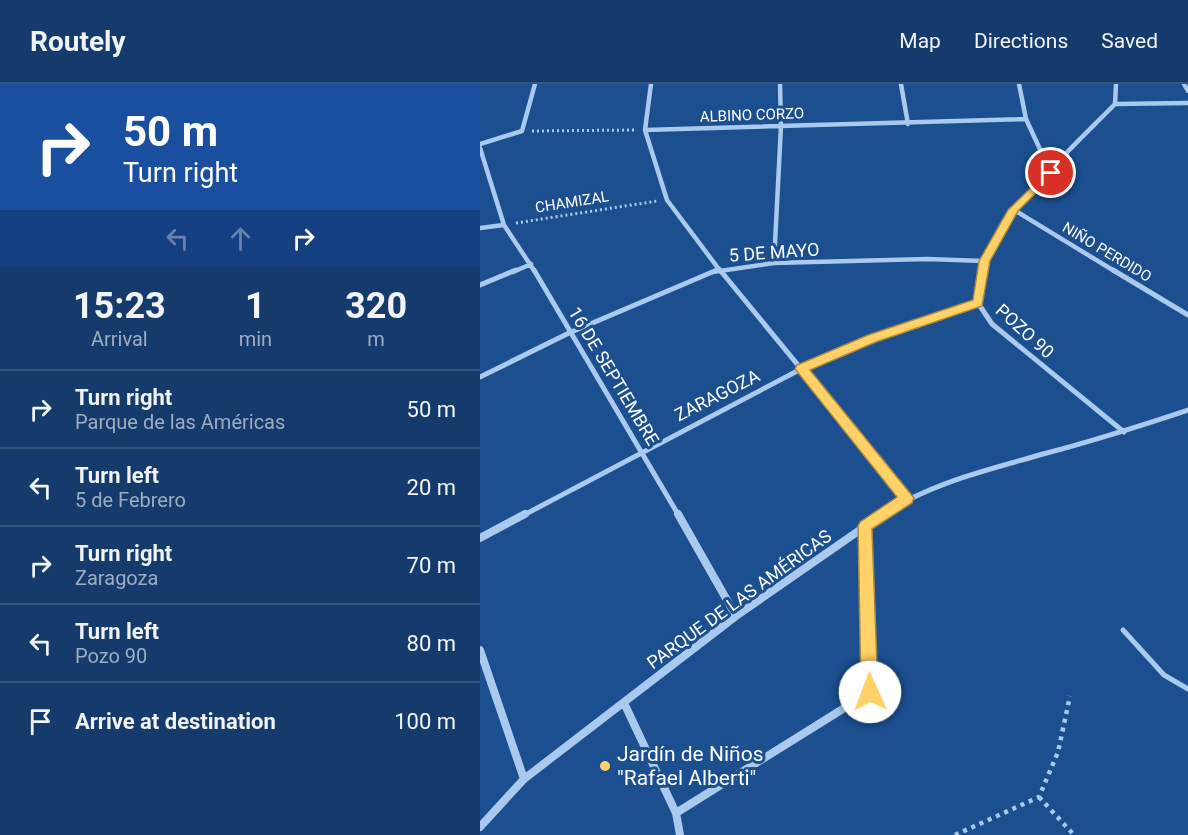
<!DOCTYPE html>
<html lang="en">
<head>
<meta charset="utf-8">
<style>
	:root { --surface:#143b6b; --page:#214673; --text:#f1f3f6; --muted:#9dadc1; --line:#33557e }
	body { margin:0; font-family:Roboto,sans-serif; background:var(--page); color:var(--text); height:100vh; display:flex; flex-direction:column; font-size:22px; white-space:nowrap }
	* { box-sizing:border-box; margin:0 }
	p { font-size:20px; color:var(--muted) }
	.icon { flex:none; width:33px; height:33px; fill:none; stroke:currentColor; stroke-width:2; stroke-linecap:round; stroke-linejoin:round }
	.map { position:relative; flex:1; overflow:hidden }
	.sheet { display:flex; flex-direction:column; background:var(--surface); width:480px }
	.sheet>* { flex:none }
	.top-card { background:#1a4fa0; color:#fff; overflow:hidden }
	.pin { position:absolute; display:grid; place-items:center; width:51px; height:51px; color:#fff; margin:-26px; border:3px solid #fff; border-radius:50%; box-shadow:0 2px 6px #0007 }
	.me { position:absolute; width:66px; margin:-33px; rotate:358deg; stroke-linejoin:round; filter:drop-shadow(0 0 4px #0008) }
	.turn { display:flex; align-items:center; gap:21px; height:126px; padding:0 24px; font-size:27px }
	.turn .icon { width:78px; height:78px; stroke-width:2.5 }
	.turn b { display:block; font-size:42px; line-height:51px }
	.lanes { display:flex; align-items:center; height:57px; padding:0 24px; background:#0003; justify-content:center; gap:30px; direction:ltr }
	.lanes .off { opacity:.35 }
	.eta { display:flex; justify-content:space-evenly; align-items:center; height:102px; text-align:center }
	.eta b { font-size:36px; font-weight:700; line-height:42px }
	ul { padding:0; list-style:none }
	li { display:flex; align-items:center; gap:18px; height:78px; padding:0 24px; border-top:2px solid var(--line) }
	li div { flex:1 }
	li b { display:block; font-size:22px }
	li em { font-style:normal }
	header { display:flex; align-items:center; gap:36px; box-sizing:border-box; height:84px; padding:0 30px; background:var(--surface); border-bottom:2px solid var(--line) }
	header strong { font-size:28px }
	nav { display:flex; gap:33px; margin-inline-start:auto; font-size:21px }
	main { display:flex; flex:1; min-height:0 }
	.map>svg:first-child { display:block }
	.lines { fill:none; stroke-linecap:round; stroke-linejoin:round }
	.path-far1 { stroke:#a9c9ee; stroke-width:3; stroke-dasharray:2 3; stroke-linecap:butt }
	.path { stroke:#a9c9ee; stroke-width:4.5; stroke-dasharray:4 5; stroke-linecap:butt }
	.service { stroke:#a9c9ee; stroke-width:5 }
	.minor-far2 { stroke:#a9c9ee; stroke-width:4.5 }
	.minor-far1 { stroke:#a9c9ee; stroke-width:5 }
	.minor { stroke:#a9c9ee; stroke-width:8 }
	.route { fill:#ffd166; stroke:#a68842; stroke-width:1.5 }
	.poi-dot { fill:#ffd166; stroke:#1b4f8f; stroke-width:2 }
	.labels { text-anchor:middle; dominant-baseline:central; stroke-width:6; stroke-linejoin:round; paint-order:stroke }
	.far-street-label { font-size:15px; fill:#fff; stroke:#1b4f8f }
	.street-label { font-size:18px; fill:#fff; stroke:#1b4f8f }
	.near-poi-label { font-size:21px; fill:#fff; stroke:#1b4f8f; text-anchor:start }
</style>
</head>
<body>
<header>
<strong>Routely</strong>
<nav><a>Map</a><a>Directions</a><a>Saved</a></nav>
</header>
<main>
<section class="sheet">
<div class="top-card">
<div class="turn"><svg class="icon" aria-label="right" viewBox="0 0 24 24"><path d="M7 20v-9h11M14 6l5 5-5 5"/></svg><div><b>50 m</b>Turn right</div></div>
<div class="lanes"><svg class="icon off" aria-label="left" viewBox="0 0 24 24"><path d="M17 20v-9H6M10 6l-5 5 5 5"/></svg><svg class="icon off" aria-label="ahead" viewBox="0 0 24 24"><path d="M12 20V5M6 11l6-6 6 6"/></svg><svg class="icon" aria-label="right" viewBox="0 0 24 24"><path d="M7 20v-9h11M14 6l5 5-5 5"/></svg></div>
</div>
<div class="eta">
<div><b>15:23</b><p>Arrival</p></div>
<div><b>1</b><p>min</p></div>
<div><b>320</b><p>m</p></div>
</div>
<ul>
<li><svg class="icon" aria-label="right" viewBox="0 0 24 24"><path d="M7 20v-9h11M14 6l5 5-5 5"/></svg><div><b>Turn right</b><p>Parque de las Américas</p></div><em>50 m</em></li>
<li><svg class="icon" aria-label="left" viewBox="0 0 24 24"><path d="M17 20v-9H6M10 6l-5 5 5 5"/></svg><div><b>Turn left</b><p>5 de Febrero</p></div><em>20 m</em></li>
<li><svg class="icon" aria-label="right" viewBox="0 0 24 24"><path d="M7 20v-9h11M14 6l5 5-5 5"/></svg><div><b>Turn right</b><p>Zaragoza</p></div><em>70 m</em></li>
<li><svg class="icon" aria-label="left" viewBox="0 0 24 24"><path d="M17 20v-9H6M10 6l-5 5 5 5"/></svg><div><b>Turn left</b><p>Pozo 90</p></div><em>80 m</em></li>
<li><svg class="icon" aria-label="arrive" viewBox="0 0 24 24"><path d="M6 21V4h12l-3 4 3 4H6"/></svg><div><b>Arrive at destination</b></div><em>100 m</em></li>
</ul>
</section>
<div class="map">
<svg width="708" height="751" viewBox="0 0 708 751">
	<rect width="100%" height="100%" fill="#1b4f8f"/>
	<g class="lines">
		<path class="path-far1" d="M 52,47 L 155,46
			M 36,139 L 177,117"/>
		<path class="path" d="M 559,713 L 594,751
			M 475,751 L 559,713 L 578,668 L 590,612"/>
		<path class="service" d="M 643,546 L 684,591 L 708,605"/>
		<path class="minor-far2" d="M 171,0 L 165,46 L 187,116 L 241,188
			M 421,0 L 428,40
			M 539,0 L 546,35 L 571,89
			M 704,0 L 708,7
			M 635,20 L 708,19
			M 165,46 L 546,35
			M 0,60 L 42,47 L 55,0
			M 0,64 L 24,141 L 55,188
			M 534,126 L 636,188
			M 0,144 L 24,141
			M 294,179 L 301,42 L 300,0
			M 33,188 L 51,180
			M 233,188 L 294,179 L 447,175 L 504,177
			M 502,188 C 510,138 599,57 635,20 L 636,0"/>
		<path class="minor-far1" d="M 54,186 L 199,432
			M 240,186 L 427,414
			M 503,186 L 498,219 L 512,240 L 644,348
			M 633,186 L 708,231
			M 0,201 L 36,186
			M 0,293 L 89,249 L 237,186
			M 42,432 L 321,285 L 392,254 L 498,219
			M 401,432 C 449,399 508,386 563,370 C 612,357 660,342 708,326"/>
		<path class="minor" d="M 198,430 L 256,532
			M 0,454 L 45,430
			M 0,566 L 44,695
			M 144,619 L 196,729 L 200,751
			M 196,729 L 390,608 L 385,442
			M 0,743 L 44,695 L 256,532 L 403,430"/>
	</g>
	<path class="route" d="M 568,87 L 576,89 L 538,127 L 510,177 L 502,222 L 396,258 L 330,286 L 434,414 L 432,419 L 392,445 L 398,608 L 396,614 L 390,616 L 384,614 L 381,608 L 378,442 L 380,438 L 417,413 L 315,285 L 317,281 L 388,251 L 493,216 L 499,177 L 528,126 Z"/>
	<circle class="poi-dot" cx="125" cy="682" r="6"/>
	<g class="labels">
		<g class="far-street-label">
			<text transform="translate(272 31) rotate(-2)">ALBINO CORZO</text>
			<text transform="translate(92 118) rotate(-9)">CHAMIZAL</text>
			<text transform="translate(627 168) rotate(31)">NIÑO PERDIDO</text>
		</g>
		<g class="street-label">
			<text transform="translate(294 168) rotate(-4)">5 DE MAYO</text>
			<text transform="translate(545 247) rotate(42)">POZO 90</text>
			<text transform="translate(134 292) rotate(59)">16 DE SEPTIEMBRE</text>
			<text transform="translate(237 311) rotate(-27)">ZARAGOZA</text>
			<text transform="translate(259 515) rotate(-36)">PARQUE DE LAS AMÉRICAS</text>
		</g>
		<g class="near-poi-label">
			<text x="137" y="670">Jardín de Niños<tspan x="137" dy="24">"Rafael Alberti"</tspan></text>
		</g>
	</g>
</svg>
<div class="pin" style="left:571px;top:89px;background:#d93025"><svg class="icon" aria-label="arrive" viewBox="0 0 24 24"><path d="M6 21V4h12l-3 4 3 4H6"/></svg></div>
<svg class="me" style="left:390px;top:608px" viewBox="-20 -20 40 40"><circle r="19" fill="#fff"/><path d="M0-13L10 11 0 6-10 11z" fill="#ffd166"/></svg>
</div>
</main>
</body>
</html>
